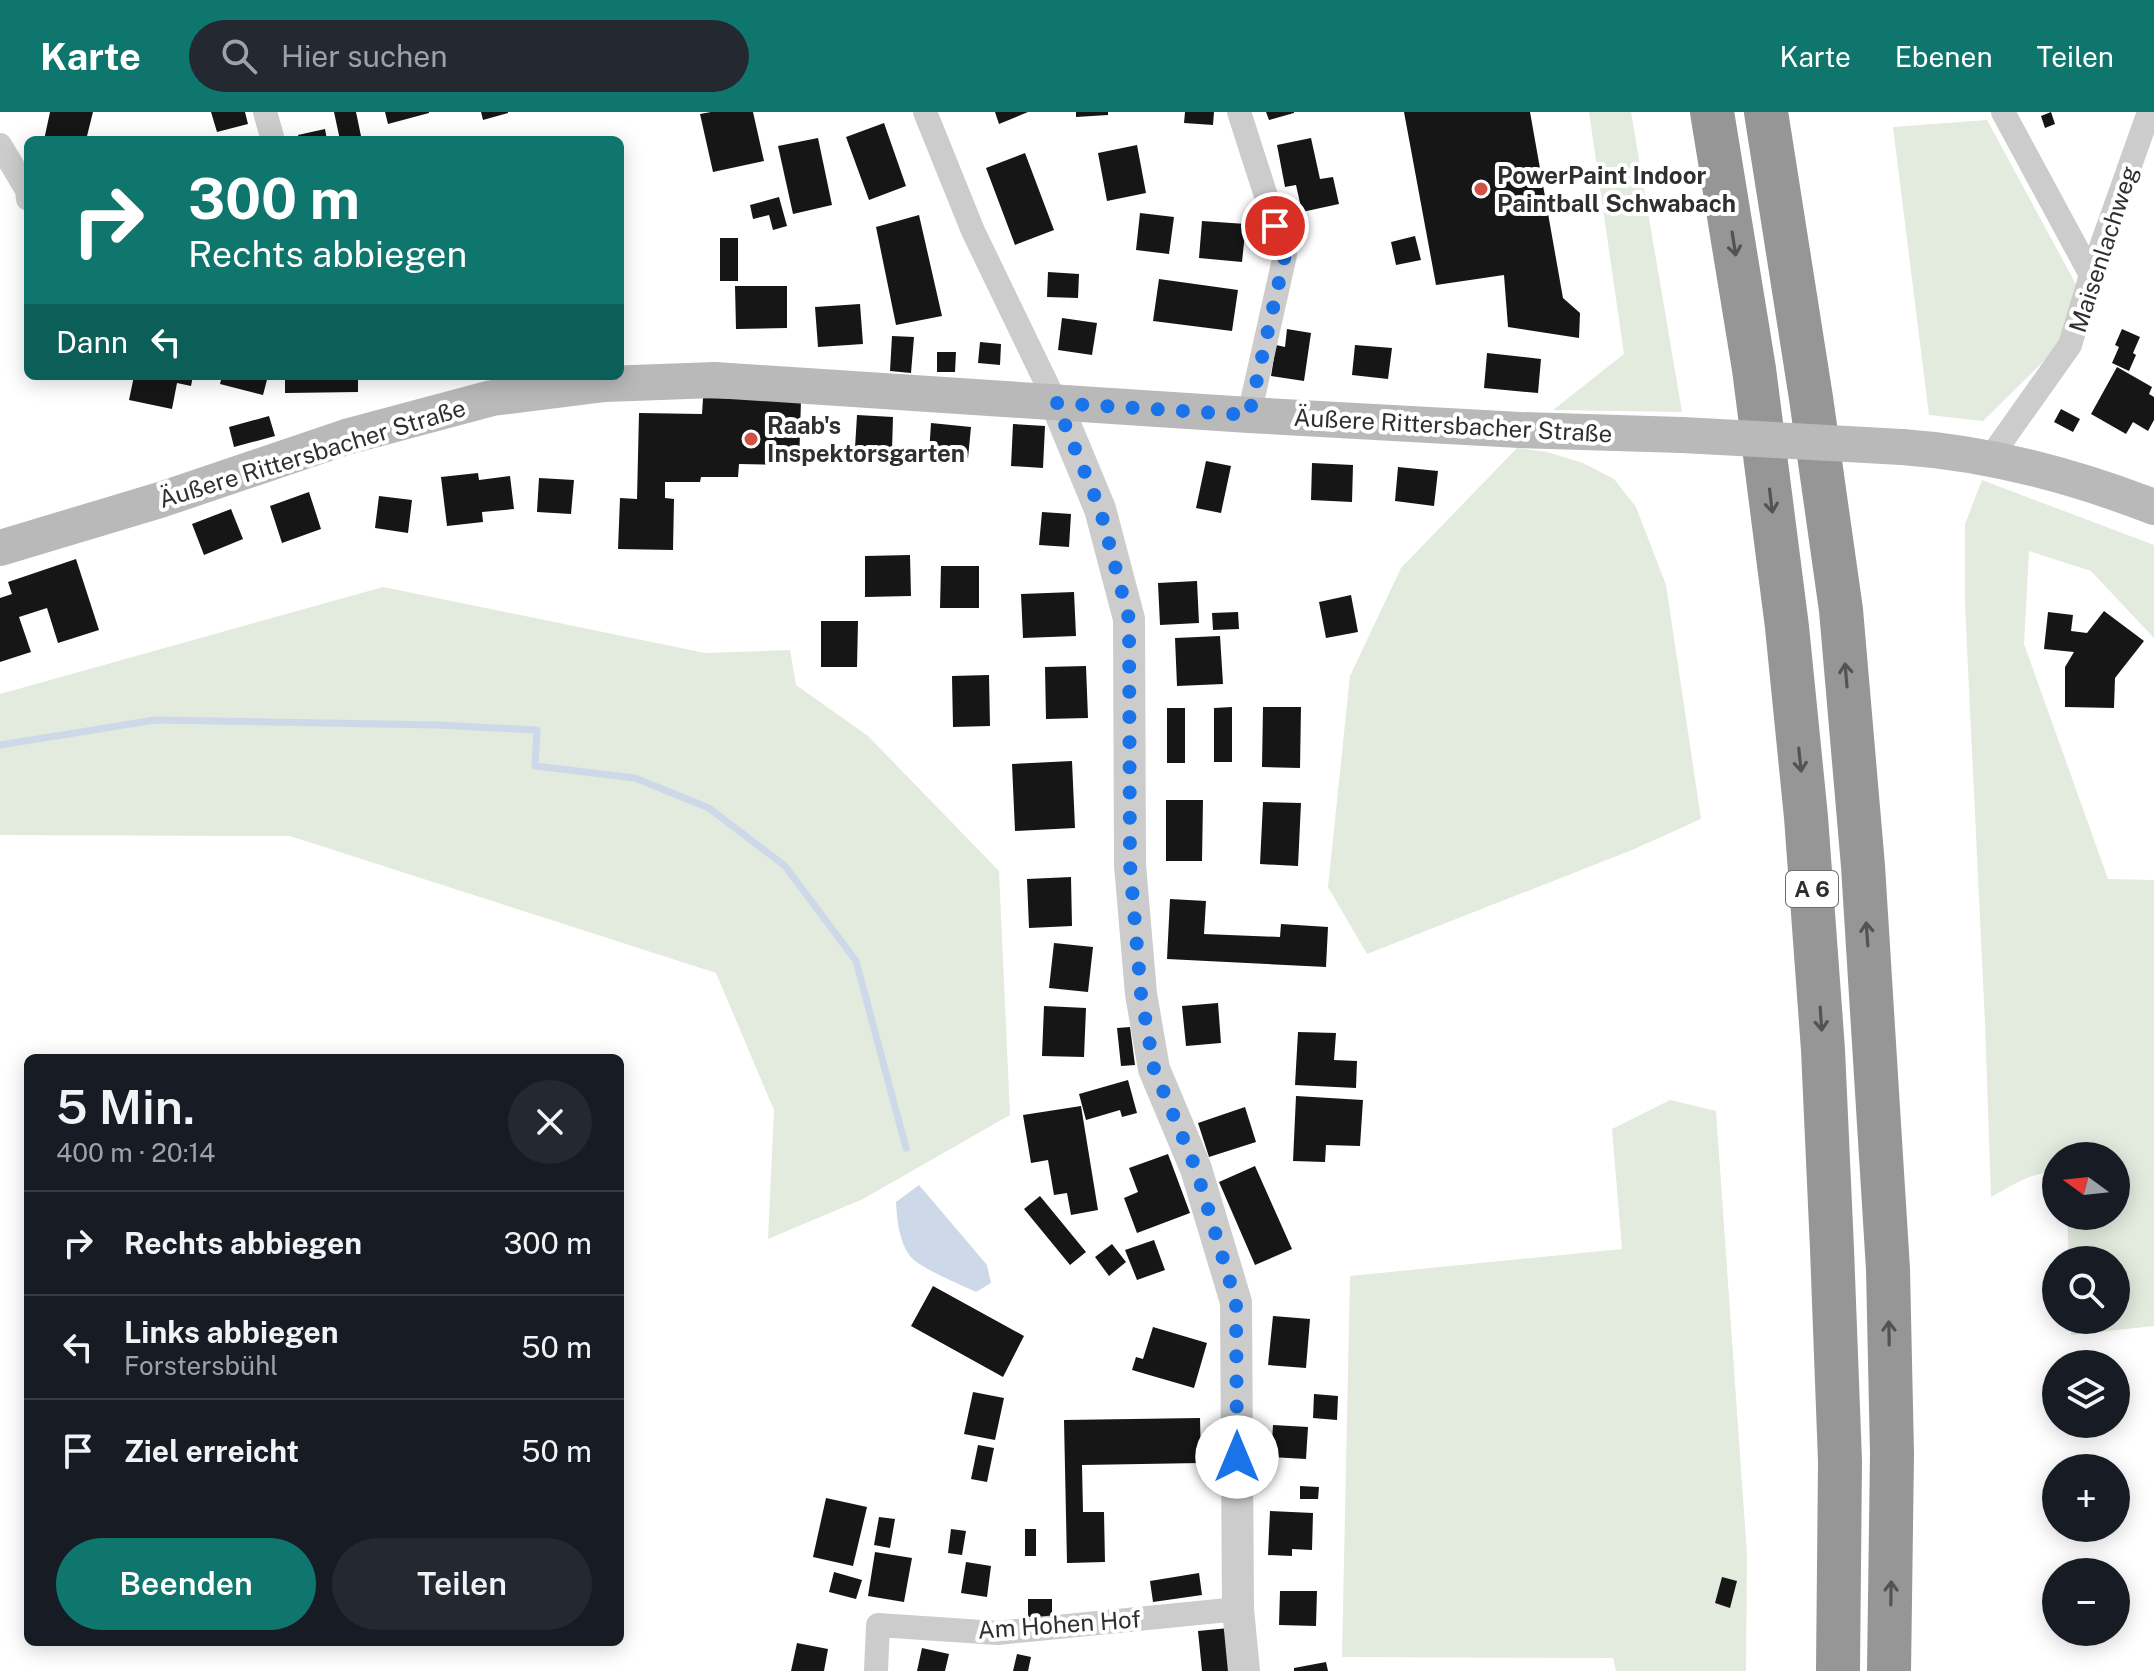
<!DOCTYPE html>
<html lang="de">
<head>
<meta charset="utf-8">
<style>
	:root { --surface:#171b24; --page:#242831; --text:#f1f3f6; --muted:#9ea1a6; --line:#363941; --accent:#0f766e }
	body { margin:0; font-family:"Public Sans",sans-serif; background:var(--page); color:var(--text); height:100vh; display:flex; flex-direction:column; font-size:30px; white-space:nowrap }
	* { box-sizing:border-box; margin:0 }
	p { font-size:26px; color:var(--muted) }
	.icon { flex:none; width:44px; height:44px; fill:none; stroke:currentColor; stroke-width:2; stroke-linecap:round; stroke-linejoin:round }
	.map { position:relative; flex:1; overflow:hidden }
	.side { position:absolute; left:24px; top:942px; width:600px; height:592px; display:flex; flex-direction:column; background:var(--surface); border-radius:12px; box-shadow:0 4px 20px #0003 }
	.side>* { flex:none }
	.top-card { position:absolute; left:24px; top:24px; width:600px; height:244px; border-radius:12px; box-shadow:0 4px 20px #0003; background:#0f766e; color:#fff; overflow:hidden }
	.needle { width:52px; rotate:285deg }
	.tools { position:absolute; left:2042px; top:1030px; display:grid; gap:16px }
	.tools a { display:grid; place-items:center; width:88px; height:88px; border-radius:50%; background:var(--surface); box-shadow:0 4px 20px #0003; font-size:40px }
	.pin { position:absolute; display:grid; place-items:center; width:68px; height:68px; color:#fff; margin:-34px; border:4px solid #fff; border-radius:50%; box-shadow:0 2px 8px #0007 }
	.me { position:absolute; width:88px; margin:-44px; rotate:0deg; stroke-linejoin:round; filter:drop-shadow(0 0 6px #0008) }
	.turn { display:flex; align-items:center; gap:28px; height:168px; padding:0 32px; font-size:36px }
	.turn .icon { width:104px; height:104px; stroke-width:2.5 }
	.turn b { display:block; font-size:56px; line-height:68px }
	.then { display:flex; align-items:center; height:76px; padding:0 32px; background:#0003; gap:16px; font-size:30px }
	.round { display:grid; place-items:center; flex:none; width:84px; height:84px; border-radius:42px; background:var(--page) }
	.overview { display:flex; align-items:center; justify-content:space-between; height:136px; padding:0 32px }
	h1 { font-size:48px; font-weight:600; line-height:60px }
	.cta { display:flex; gap:16px; margin-top:auto; padding:16px 32px }
	.cta a { flex:1; height:92px; border-radius:48px; background:var(--accent); color:#fff; font-size:32px; font-weight:600; line-height:92px; text-align:center }
	.cta a+a { background:var(--page); color:var(--text) }
	ul { padding:0; list-style:none }
	li { display:flex; align-items:center; gap:24px; height:104px; padding:0 32px; border-top:2px solid var(--line) }
	li div { flex:1 }
	li b { display:block; font-size:30px }
	li em { font-style:normal }
	header { display:flex; align-items:center; gap:48px; box-sizing:border-box; height:112px; padding:0 40px; background:var(--accent); color:#fff }
	header strong { font-size:38px }
	nav { display:flex; gap:44px; margin-inline-start:auto; font-size:28px }
	.search { width:560px; height:72px; background:var(--page); display:flex; align-items:center; gap:20px; box-sizing:border-box; padding:0 28px; border-radius:44px; color:var(--muted); font-size:30px }
	.map>svg:first-child { display:block }
	.green { fill:#e3eade }
	.water { fill:#cdd9e8 }
	.lines { fill:none; stroke-linecap:round; stroke-linejoin:round }
	.stream { stroke:#cdd9e8; stroke-width:7 }
	.building { fill:#161616 }
	.minor { stroke:#ccc; stroke-width:24 }
	.tertiary { stroke:#ccc; stroke-width:32 }
	.secondary { stroke:#b9b9b9; stroke-width:36 }
	.motorway { stroke:#969696; stroke-width:44 }
	.secondary-bridge { stroke:#b9b9b9; stroke-width:36 }
	.oneway { stroke:#535353 }
	.route { stroke:#1a73e8; stroke-width:14; stroke-dasharray:0 25.2 }
	.poi-dot { fill:#d05146; stroke:#fff; stroke-width:3 }
	.labels { text-anchor:middle; dominant-baseline:central; stroke-width:8; stroke-linejoin:round; paint-order:stroke }
	.shield { fill:#fff; stroke:#6d6d6d; stroke-width:2 }
	.shield-label { font-size:22px; font-weight:bold; fill:#2f2f2f }
	.poi-label { font-size:24px; font-weight:bold; fill:#2f2f2f; stroke:#fff; text-anchor:start }
	.street-label { font-size:24px; fill:#2f2f2f; stroke:#fff }
</style>
</head>
<body>
<header>
<strong>Karte</strong>
<div class="search"><svg class="icon" aria-label="search" viewBox="0 0 24 24"><circle cx="10" cy="10" r="6"/><path d="M15 15l6 6"/></svg>Hier suchen</div>
<nav><a>Karte</a><a>Ebenen</a><a>Teilen</a></nav>
</header>
<div class="map">
<svg width="2154" height="1559" viewBox="0 0 2154 1559">
	<rect width="100%" height="100%" fill="#fff"/>
	<path class="green" d="M 1589,0 L 1631,0 L 1682,300 L 1553,298 L 1624,242 Z
		M 1987,8 L 2079,178 L 2060,233 L 1983,309 L 1929,303 L 1893,15 Z
		M 1517,336 L 1547,340 L 1583,351 L 1614,367 L 1636,395 L 1666,473 L 1701,707 L 1632,738 L 1367,842 L 1328,775 L 1350,564 L 1401,456 Z
		M 1982,368 L 2154,433 L 2154,526 L 2091,459 L 2029,439 L 2024,532 L 2108,767 L 2154,768 L 2154,1214 L 2071,1223 L 2071,1208 L 2116,1208 L 2116,1148 L 2069,1148 L 2067,1104 L 2116,1104 L 2116,1044 L 2056,1044 L 2056,1060 C 2033,1059 2010,1075 1991,1085 L 1985,911 L 1965,493 L 1965,412 Z
		M 383,475 L 705,541 L 790,538 L 796,573 L 868,624 L 999,759 L 1010,1003 L 863,1087 L 768,1127 L 774,998 L 716,861 L 290,724 L 0,723 L 0,582 Z
		M 1670,988 L 1716,999 L 1747,1443 L 1746,1559 L 1616,1559 L 1613,1546 L 1342,1545 L 1350,1164 L 1622,1137 L 1612,1017 Z"/>
	<path class="water" d="M 919,1073 L 987,1153 L 991,1171 L 976,1180 C 962,1173 919,1156 910,1144 C 899,1129 897,1109 896,1090 Z"/>
	<g class="lines">
		<path class="stream" d="M 0,633 L 155,608 L 438,613 L 537,618 L 535,654 L 635,666 L 709,696 L 785,754 L 856,849 L 906,1036"/>
	</g>
	<path class="building" d="M 50,0 L 93,0 L 86,28 L 44,28 Z
		M 211,0 L 245,0 L 248,12 L 217,20 Z
		M 334,0 L 356,0 L 361,24 L 340,28 Z
		M 385,0 L 429,0 L 429,1 L 388,12 Z
		M 481,0 L 508,0 L 508,1 L 483,8 Z
		M 711,0 L 753,0 L 764,49 L 713,60 L 700,2 Z
		M 995,0 L 1028,0 L 999,12 Z
		M 1076,0 L 1108,0 L 1108,3 L 1076,5 Z
		M 1185,0 L 1214,0 L 1213,13 L 1184,11 Z
		M 1266,0 L 1294,0 L 1294,1 L 1269,8 Z
		M 1404,0 L 1530,0 L 1563,186 L 1580,201 L 1579,226 L 1508,215 L 1504,163 L 1436,173 Z
		M 2051,0 L 2055,12 L 2045,16 L 2041,4 Z
		M 884,11 L 906,74 L 869,88 L 846,25 Z
		M 325,17 L 327,28 L 299,28 L 298,23 Z
		M 818,26 L 832,93 L 793,102 L 778,34 Z
		M 1311,26 L 1320,67 L 1333,65 L 1339,92 L 1302,100 L 1296,73 L 1285,75 L 1277,33 Z
		M 1137,33 L 1146,81 L 1107,89 L 1098,41 Z
		M 1025,41 L 1054,118 L 1015,133 L 986,56 Z
		M 779,85 L 787,114 L 773,118 L 769,103 L 753,107 L 750,93 Z
		M 1140,101 L 1174,105 L 1169,142 L 1136,138 Z
		M 919,103 L 942,204 L 896,213 L 876,115 Z
		M 1202,109 L 1246,112 L 1242,150 L 1199,146 Z
		M 1415,124 L 1421,148 L 1396,153 L 1391,130 Z
		M 720,126 L 738,126 L 738,169 L 720,169 Z
		M 1048,160 L 1079,162 L 1078,186 L 1047,185 Z
		M 1159,167 L 1238,178 L 1232,219 L 1153,209 Z
		M 735,174 L 787,174 L 787,216 L 736,217 Z
		M 860,192 L 863,232 L 818,235 L 815,195 Z
		M 1062,206 L 1097,211 L 1092,243 L 1058,238 Z
		M 1287,217 L 1311,221 L 1304,269 L 1271,264 L 1276,233 L 1285,235 Z
		M 2122,217 L 2140,225 L 2133,241 L 2136,243 L 2129,259 L 2112,251 L 2119,235 L 2115,233 Z
		M 892,224 L 914,225 L 911,261 L 890,259 Z
		M 980,230 L 1001,232 L 1000,253 L 978,251 Z
		M 1355,233 L 1392,236 L 1388,267 L 1352,263 Z
		M 937,240 L 956,240 L 955,260 L 937,260 Z
		M 1487,241 L 1541,247 L 1538,281 L 1484,276 Z
		M 2117,255 L 2152,275 L 2149,282 L 2154,285 L 2154,308 L 2148,319 L 2133,310 L 2126,322 L 2091,302 Z
		M 134,264 L 193,264 L 191,274 L 177,271 L 172,297 L 129,288 Z
		M 222,264 L 268,264 L 263,283 L 220,272 Z
		M 285,264 L 358,264 L 358,280 L 285,281 Z
		M 703,286 L 801,288 L 799,353 L 739,352 L 738,365 L 701,365 L 700,370 L 665,370 L 665,386 L 674,387 L 673,438 L 618,437 L 620,386 L 637,387 L 639,301 L 702,302 Z
		M 2061,297 L 2080,307 L 2073,320 L 2054,310 Z
		M 857,303 L 893,305 L 892,338 L 855,336 Z
		M 269,304 L 275,324 L 234,335 L 229,315 Z
		M 931,311 L 971,315 L 968,346 L 929,342 Z
		M 1013,312 L 1045,314 L 1043,356 L 1011,354 Z
		M 1206,349 L 1231,354 L 1221,401 L 1196,396 Z
		M 1312,351 L 1353,353 L 1352,390 L 1311,388 Z
		M 1398,355 L 1438,359 L 1434,394 L 1395,389 Z
		M 478,361 L 479,368 L 510,364 L 514,397 L 482,400 L 483,410 L 447,414 L 441,365 Z
		M 539,366 L 574,368 L 571,402 L 537,400 Z
		M 309,380 L 321,417 L 282,431 L 270,394 Z
		M 379,384 L 412,388 L 408,421 L 375,416 Z
		M 231,397 L 243,427 L 204,443 L 192,412 Z
		M 1042,400 L 1071,402 L 1069,435 L 1039,433 Z
		M 910,443 L 911,484 L 865,485 L 865,444 Z
		M 76,447 L 99,518 L 58,531 L 47,496 L 19,505 L 31,540 L 0,550 L 0,486 L 12,482 L 8,470 Z
		M 941,454 L 979,454 L 979,496 L 940,496 Z
		M 1197,469 L 1199,511 L 1160,513 L 1158,471 Z
		M 1074,480 L 1076,524 L 1023,526 L 1021,482 Z
		M 1351,483 L 1358,520 L 1326,526 L 1319,490 Z
		M 2104,499 L 2144,529 L 2115,566 L 2114,596 L 2065,595 L 2065,555 L 2074,540 L 2044,537 L 2048,500 L 2073,503 L 2071,519 L 2087,521 Z
		M 1238,500 L 1239,517 L 1213,518 L 1212,501 Z
		M 821,509 L 858,509 L 857,555 L 821,555 Z
		M 1220,524 L 1223,572 L 1177,574 L 1175,526 Z
		M 1086,554 L 1088,606 L 1046,607 L 1045,555 Z
		M 989,563 L 990,614 L 953,615 L 952,564 Z
		M 1232,595 L 1232,650 L 1214,650 L 1214,596 Z
		M 1263,595 L 1301,595 L 1300,656 L 1262,655 Z
		M 1167,596 L 1185,596 L 1185,651 L 1167,651 Z
		M 1072,649 L 1075,716 L 1015,719 L 1012,652 Z
		M 1166,688 L 1203,688 L 1202,749 L 1166,749 Z
		M 1263,690 L 1301,691 L 1298,754 L 1260,752 Z
		M 1071,765 L 1072,814 L 1029,816 L 1027,767 Z
		M 1170,787 L 1206,789 L 1204,822 L 1280,825 L 1281,812 L 1328,815 L 1326,855 L 1167,847 Z
		M 1054,831 L 1093,835 L 1088,880 L 1049,876 Z
		M 1218,891 L 1221,931 L 1186,934 L 1182,894 Z
		M 1044,894 L 1086,896 L 1084,945 L 1042,944 Z
		M 1130,915 L 1135,953 L 1121,954 L 1117,916 Z
		M 1298,920 L 1336,921 L 1334,948 L 1357,949 L 1356,976 L 1295,973 Z
		M 1128,968 L 1137,1001 L 1122,1005 L 1120,998 L 1086,1008 L 1079,982 Z
		M 1296,984 L 1363,988 L 1360,1034 L 1326,1033 L 1325,1050 L 1293,1049 Z
		M 1081,994 L 1098,1098 L 1071,1103 L 1067,1081 L 1054,1083 L 1048,1048 L 1031,1051 L 1023,1003 Z
		M 1245,995 L 1256,1030 L 1209,1045 L 1198,1011 Z
		M 1168,1042 L 1190,1101 L 1137,1121 L 1124,1086 L 1138,1080 L 1129,1056 Z
		M 1255,1054 L 1292,1137 L 1255,1153 L 1219,1070 Z
		M 1040,1084 L 1086,1140 L 1070,1153 L 1024,1097 Z
		M 1154,1128 L 1165,1158 L 1137,1168 L 1125,1138 Z
		M 1112,1132 L 1126,1150 L 1109,1164 L 1095,1145 Z
		M 933,1174 L 1024,1224 L 1003,1265 L 911,1214 Z
		M 1273,1204 L 1310,1207 L 1306,1256 L 1268,1253 Z
		M 1153,1215 L 1207,1231 L 1194,1276 L 1132,1258 L 1136,1245 L 1143,1247 Z
		M 973,1280 L 1004,1286 L 995,1328 L 964,1322 Z
		M 1314,1282 L 1338,1284 L 1337,1308 L 1313,1306 Z
		M 1200,1306 L 1201,1351 L 1082,1353 L 1083,1400 L 1104,1400 L 1105,1450 L 1067,1451 L 1064,1308 Z
		M 1273,1313 L 1308,1315 L 1306,1347 L 1271,1345 Z
		M 978,1333 L 994,1336 L 987,1370 L 971,1367 Z
		M 1300,1374 L 1319,1375 L 1318,1387 L 1300,1387 Z
		M 826,1386 L 867,1395 L 853,1454 L 813,1445 Z
		M 1270,1399 L 1313,1401 L 1312,1438 L 1292,1437 L 1292,1444 L 1268,1443 Z
		M 879,1405 L 895,1407 L 890,1436 L 874,1433 Z
		M 951,1417 L 966,1419 L 962,1443 L 948,1441 Z
		M 1025,1417 L 1036,1417 L 1036,1444 L 1025,1444 Z
		M 875,1440 L 912,1446 L 904,1490 L 868,1484 Z
		M 966,1450 L 991,1454 L 987,1485 L 961,1481 Z
		M 834,1460 L 862,1468 L 856,1487 L 829,1480 Z
		M 1199,1461 L 1202,1483 L 1153,1490 L 1150,1469 Z
		M 1722,1465 L 1737,1469 L 1730,1496 L 1715,1491 Z
		M 1280,1479 L 1317,1479 L 1316,1514 L 1279,1513 Z
		M 1028,1487 L 1052,1487 L 1052,1505 L 1028,1505 Z
		M 1229,1516 L 1234,1559 L 1202,1559 L 1198,1519 Z
		M 797,1531 L 828,1537 L 824,1559 L 791,1559 Z
		M 922,1536 L 949,1542 L 945,1559 L 917,1559 Z
		M 1017,1542 L 1031,1545 L 1028,1559 L 1013,1559 Z
		M 1326,1550 L 1328,1559 L 1294,1559 L 1294,1556 Z"/>
	<g class="lines">
		<path class="minor" d="M 265,0 L 273,28
			M 925,0 L 973,119 L 1056,291
			M 1239,0 L 1285,143 L 1249,303
			M 2003,0 L 2091,163
			M 0,33 L 27,78 L 28,87
			M 1990,346 L 2070,233 L 2091,163 L 2149,0
			M 876,1559 L 878,1513 L 997,1521 L 1238,1497"/>
		<path class="tertiary" d="M 1056,291 L 1100,397 L 1129,507 L 1130,753 L 1141,882 L 1154,957 L 1196,1057 L 1236,1190 L 1238,1497 L 1244,1559"/>
		<path class="secondary" d="M 1902,335 C 1988,341 2074,364 2154,395
			M 0,436 L 160,388 L 346,325 L 492,286 L 605,272 L 715,268 L 1249,303 L 1520,318 L 1682,323"/>
		<path class="motorway" d="M 1712,0 L 1754,257 L 1787,515 L 1806,705 L 1823,938 L 1832,1137 L 1840,1349 L 1838,1559
			M 1766,0 L 1811,286 L 1841,498 L 1863,754 L 1888,1157 L 1892,1342 L 1889,1559"/>
		<path class="secondary-bridge" d="M 1682,323 L 1902,335"/>
	</g>
	<defs><path id="oneway-shaft" d="M-6 0H5M1.5-3L5.5 0L1.5 3" fill="none" stroke-width="1.6" stroke-linecap="round" stroke-linejoin="round" transform="scale(2)"/></defs>
	<g class="oneway">
		<use href="#oneway-shaft" transform="translate(1734 132) rotate(81)"/>
		<use href="#oneway-shaft" transform="translate(1771 389) rotate(83)"/>
		<use href="#oneway-shaft" transform="translate(1846 563) rotate(-95)"/>
		<use href="#oneway-shaft" transform="translate(1800 648) rotate(84)"/>
		<use href="#oneway-shaft" transform="translate(1867 822) rotate(-94)"/>
		<use href="#oneway-shaft" transform="translate(1821 907) rotate(86)"/>
		<use href="#oneway-shaft" transform="translate(1889 1221) rotate(-91)"/>
		<use href="#oneway-shaft" transform="translate(1891 1481) rotate(-89)"/>
	</g>
	<g class="lines">
		<path class="route" d="M 1237,1345 L 1236,1190 L 1196,1057 L 1154,957 L 1141,882 L 1130,753 L 1129,507 L 1100,397 L 1056,291 L 1249,303 L 1285,143 L 1275,114"/>
	</g>
	<g class="poi-dot">
		<circle cx="1481" cy="77" r="8"/>
		<circle cx="751" cy="327" r="8"/>
	</g>
	<g class="labels">
		<rect class="shield" x="1786" y="759" width="52" height="36" rx="6"/>
		<g class="shield-label">
			<text x="1812" y="777">A 6</text>
		</g>
		<g class="poi-label">
			<text x="1497" y="63">PowerPaint Indoor<tspan x="1497" dy="28">Paintball Schwabach</tspan></text>
			<text x="767" y="313">Raab's<tspan x="767" dy="28">Inspektorsgarten</tspan></text>
		</g>
		<g class="street-label">
			<text transform="translate(2103 137) rotate(-72)">Maisenlachweg</text>
			<text transform="translate(1453 313) rotate(3)">Äußere Rittersbacher Straße</text>
			<text transform="translate(312 341) rotate(-17)">Äußere Rittersbacher Straße</text>
			<text transform="translate(1059 1512) rotate(-4)">Am Hohen Hof</text>
		</g>
	</g>
</svg>
<div class="tools">
<a><svg class="needle" viewBox="-14 -14 28 28"><path d="M0-13l5 13h-10z" fill="#e53935"/><path d="M0 13l5-13h-10z" fill="#9ea1a6"/></svg></a>
<a><svg class="icon" aria-label="search" viewBox="0 0 24 24"><circle cx="10" cy="10" r="6"/><path d="M15 15l6 6"/></svg></a>
<a><svg class="icon" aria-label="layers" viewBox="0 0 24 24"><path d="M12 4l9 5-9 5-9-5zM3 14l9 5 9-5"/></svg></a>
<a>+</a>
<a>−</a>
</div>
<div class="pin" style="left:1275px;top:114px;background:#d93025"><svg class="icon" aria-label="arrive" viewBox="0 0 24 24"><path d="M6 21V4h12l-3 4 3 4H6"/></svg></div>
<svg class="me" style="left:1237px;top:1345px" viewBox="-20 -20 40 40"><circle r="19" fill="#fff"/><path d="M0-13L10 11 0 6-10 11z" fill="#1a73e8"/></svg>
<div class="top-card">
<div class="turn"><svg class="icon" aria-label="right" viewBox="0 0 24 24"><path d="M7 20v-9h11M14 6l5 5-5 5"/></svg><div><b>300 m</b>Rechts abbiegen</div></div>
<div class="then">Dann<svg class="icon" aria-label="left" viewBox="0 0 24 24"><path d="M17 20v-9H6M10 6l-5 5 5 5"/></svg></div>
</div>
<section class="side">
<div class="overview"><div><h1>5 Min.</h1><p>400 m · 20:14</p></div><a class="round"><svg class="icon" aria-label="close" viewBox="0 0 24 24"><path d="M6 6l12 12M18 6L6 18"/></svg></a></div>
<ul>
<li><svg class="icon" aria-label="right" viewBox="0 0 24 24"><path d="M7 20v-9h11M14 6l5 5-5 5"/></svg><div><b>Rechts abbiegen</b></div><em>300 m</em></li>
<li><svg class="icon" aria-label="left" viewBox="0 0 24 24"><path d="M17 20v-9H6M10 6l-5 5 5 5"/></svg><div><b>Links abbiegen</b><p>Forstersbühl</p></div><em>50 m</em></li>
<li><svg class="icon" aria-label="arrive" viewBox="0 0 24 24"><path d="M6 21V4h12l-3 4 3 4H6"/></svg><div><b>Ziel erreicht</b></div><em>50 m</em></li>
</ul>
<div class="cta"><a>Beenden</a><a>Teilen</a></div>
</section>
</div>
</body>
</html>
